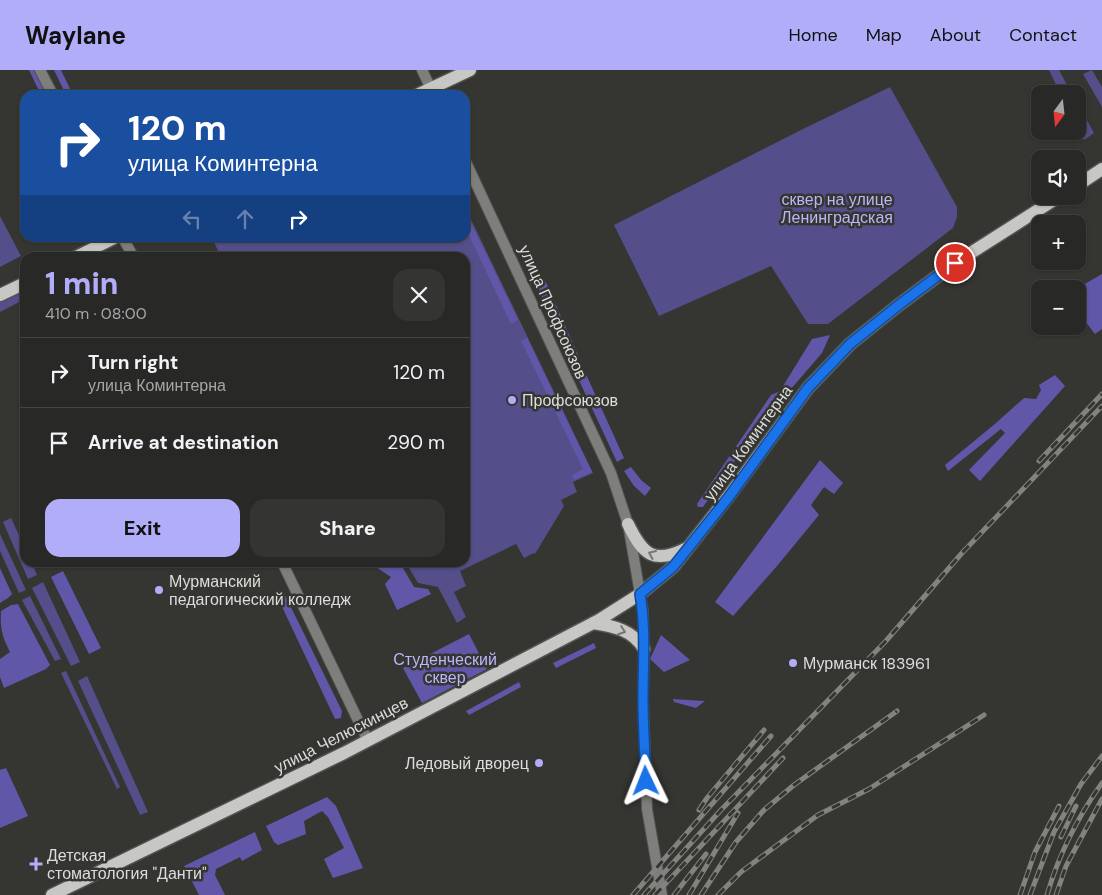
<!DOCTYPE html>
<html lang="en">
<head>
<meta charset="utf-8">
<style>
	:root { --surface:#282826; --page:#343432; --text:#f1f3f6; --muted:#a5a6a7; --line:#444443; --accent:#b2adf9 }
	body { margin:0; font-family:"DM Sans",sans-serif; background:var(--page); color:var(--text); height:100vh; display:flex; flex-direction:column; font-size:19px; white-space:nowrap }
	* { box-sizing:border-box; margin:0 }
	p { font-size:16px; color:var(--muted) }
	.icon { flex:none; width:28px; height:28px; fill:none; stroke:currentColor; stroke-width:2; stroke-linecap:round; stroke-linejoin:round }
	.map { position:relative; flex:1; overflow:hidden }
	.sheet { position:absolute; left:20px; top:182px; width:450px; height:315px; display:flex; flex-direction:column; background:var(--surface); border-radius:15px; box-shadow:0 1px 4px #0004,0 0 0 1px var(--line) }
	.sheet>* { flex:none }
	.guide { position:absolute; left:20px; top:20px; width:450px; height:152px; border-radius:15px; box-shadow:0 1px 4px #0004,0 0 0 1px var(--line); background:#1a4fa0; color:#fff; overflow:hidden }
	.needle { width:32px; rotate:195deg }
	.tools { position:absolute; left:1031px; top:15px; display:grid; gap:10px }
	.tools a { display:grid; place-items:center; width:55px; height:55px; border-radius:10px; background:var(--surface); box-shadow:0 1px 4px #0004,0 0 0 1px var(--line); font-size:25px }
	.pin { position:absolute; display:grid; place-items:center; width:42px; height:42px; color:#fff; margin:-21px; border:2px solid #fff; border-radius:50%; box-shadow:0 1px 5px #0007 }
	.me { position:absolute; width:55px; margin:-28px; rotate:358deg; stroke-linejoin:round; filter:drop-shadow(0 0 4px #0008) }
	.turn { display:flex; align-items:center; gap:18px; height:105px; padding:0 25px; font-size:22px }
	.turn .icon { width:65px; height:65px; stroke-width:2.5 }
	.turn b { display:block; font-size:35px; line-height:42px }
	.lanes { display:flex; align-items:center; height:48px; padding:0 25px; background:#0003; justify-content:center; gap:25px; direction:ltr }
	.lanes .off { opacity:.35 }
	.round { display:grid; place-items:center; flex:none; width:52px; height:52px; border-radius:15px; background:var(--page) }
	.summary { display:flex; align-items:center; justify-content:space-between; height:85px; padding:0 25px }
	h1 { font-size:30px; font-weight:800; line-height:38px; color:var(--accent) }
	.primary-button { display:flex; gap:10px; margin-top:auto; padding:10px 25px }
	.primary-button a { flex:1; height:58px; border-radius:15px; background:var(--accent); color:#111; font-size:20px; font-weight:800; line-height:58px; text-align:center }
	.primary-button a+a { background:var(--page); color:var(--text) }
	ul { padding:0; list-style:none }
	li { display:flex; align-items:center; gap:15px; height:70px; padding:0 25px; border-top:1px solid var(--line) }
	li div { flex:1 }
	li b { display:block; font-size:19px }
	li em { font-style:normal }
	header { display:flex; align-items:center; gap:30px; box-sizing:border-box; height:70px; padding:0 25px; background:var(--accent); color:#111 }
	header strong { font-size:24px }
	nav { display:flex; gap:28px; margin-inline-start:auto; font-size:18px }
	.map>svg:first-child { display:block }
	.green { fill:#544e8a }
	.forest { fill:#6157a9 }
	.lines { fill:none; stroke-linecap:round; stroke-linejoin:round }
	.tertiary-casing { stroke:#535350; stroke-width:12 }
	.primary-casing { stroke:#535350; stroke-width:15 }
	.tertiary { stroke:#7e7f7d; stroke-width:10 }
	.primary { stroke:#c7c8c5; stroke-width:12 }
	.rail-casing { stroke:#82827f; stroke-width:5 }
	.rail { stroke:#353532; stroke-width:3; stroke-dasharray:9; stroke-linecap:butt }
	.oneway { stroke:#777774 }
	.route-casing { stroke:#114b97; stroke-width:12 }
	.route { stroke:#1a73e8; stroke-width:9 }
	.poi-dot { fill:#b2adf9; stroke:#353532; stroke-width:2 }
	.labels { text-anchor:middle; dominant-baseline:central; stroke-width:5; stroke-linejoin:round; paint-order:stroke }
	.park-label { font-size:16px; fill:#bab6f8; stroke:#353532 }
	.street-label { font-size:16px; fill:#dddddb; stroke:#353532 }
	.poi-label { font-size:16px; fill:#dddddb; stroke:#353532; text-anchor:start }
</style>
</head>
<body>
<header>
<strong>Waylane</strong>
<nav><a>Home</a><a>Map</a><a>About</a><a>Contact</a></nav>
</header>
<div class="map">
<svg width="1102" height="825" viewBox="0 0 1102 825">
	<rect width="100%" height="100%" fill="#353532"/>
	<path class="green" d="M 1049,0 L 1059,0 L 1067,15 L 1058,19 Z
		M 1092,0 L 1102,17 L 1102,37 L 1083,4 Z
		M 890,17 L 957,137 L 957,147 L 953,158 L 828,254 L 808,254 L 771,196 L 659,246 L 614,155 L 805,58 Z
		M 1078,34 L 1094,63 L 1084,70 L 1078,57 Z
		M 465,137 L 593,403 L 573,412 L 577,422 L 561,430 L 564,436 L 535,484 L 534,483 L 524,488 L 516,474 L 460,501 L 466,516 L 454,522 L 466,547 L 457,553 L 438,517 L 418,513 L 406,493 L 465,492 L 465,188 L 221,187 L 212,168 L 465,168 Z
		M 0,146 L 21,186 L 0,197 Z
		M 22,220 L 25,229 L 0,242 L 0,231 Z
		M 11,448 L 25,478 L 25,492 L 32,493 L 37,505 L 28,509 L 3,452 Z
		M 0,464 L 26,520 L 19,523 L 0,481 Z
		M 43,512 L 80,592 L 71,596 L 32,518 Z
		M 30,526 L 61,589 L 55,591 L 22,530 Z
		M 66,601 L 120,717 L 117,719 L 61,603 Z
		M 87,606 L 148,742 L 140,745 L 78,611 Z"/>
	<path class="forest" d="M 29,0 L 35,0 L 47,25 L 41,25 Z
		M 54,0 L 61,0 L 73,25 L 66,25 Z
		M 465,141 L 518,250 L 511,254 L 465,157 Z
		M 1102,204 L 1102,259 L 1095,264 L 1078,242 L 1078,219 L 1076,219 Z
		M 544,208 L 579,287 L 571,291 L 535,212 Z
		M 830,265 L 822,283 L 784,327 L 776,332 L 703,437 L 698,437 L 697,434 L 771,325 L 780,321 L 812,269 Z
		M 527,268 L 592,402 L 574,410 L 572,405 L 583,399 L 521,271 Z
		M 585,302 L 624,388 L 617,392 L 577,306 Z
		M 1055,305 L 1065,316 L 980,411 L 969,400 L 1005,363 L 1001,359 L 948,401 L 945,395 L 996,353 L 1024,328 L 1036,329 L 1041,320 L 1039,315 Z
		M 820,390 L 843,413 L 834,424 L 824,417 L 811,435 L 819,445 L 777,496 L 733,546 L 715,532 Z
		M 631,397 L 641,410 L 651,418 L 645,426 L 634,416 L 624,401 Z
		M 370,493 L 388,493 L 403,498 L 414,517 L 428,519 L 431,524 L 397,540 L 385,514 L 391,507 Z
		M 0,498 L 12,524 L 8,528 L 0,533 Z
		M 63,501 L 101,578 L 89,584 L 51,507 Z
		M 278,520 L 283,521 L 342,641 L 341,648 L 335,649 L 276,524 Z
		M 18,534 L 50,595 L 46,599 L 4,618 L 0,607 L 0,589 L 10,582 C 2,567 0,558 1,541 L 11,535 Z
		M 469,564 L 487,599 L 422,633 L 403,598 Z
		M 661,565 L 690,590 L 664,602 L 650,589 Z
		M 594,573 L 596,578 L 556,598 L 553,593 Z
		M 519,612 L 521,617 L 469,645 L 466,641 Z
		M 673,629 L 705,631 L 696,638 L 674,632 Z
		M 6,698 L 28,746 L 0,758 L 0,700 Z
		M 327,727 L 336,736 L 363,798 L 333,808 L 324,789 L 344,778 L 328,747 L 322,741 L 304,751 L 306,764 L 278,775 L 274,772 L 266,756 Z
		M 255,762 L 262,780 L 242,791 L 240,787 L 216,799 L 215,805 L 225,825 L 199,825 L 184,796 Z"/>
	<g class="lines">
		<g class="tertiary-casing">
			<path id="tertiary" d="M 40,0 L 53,25
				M 422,0 L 434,25
				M 465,90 L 611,403 L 628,454 L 643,541 L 644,588 L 643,630 L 647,739 L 662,825
				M 123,168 L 134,188
				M 282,492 L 368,671"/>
		</g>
		<g class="primary-casing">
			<path id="primary" d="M 417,25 L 470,0
				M 1078,115 L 1102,99
				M 74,188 L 114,168
				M 0,225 L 25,213
				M 628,454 C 643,485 654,495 687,478
				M 593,553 C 613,556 633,560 644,579
				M 52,825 L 344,683 L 599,550 L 640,524 L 673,497 L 728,427 L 808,318 L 850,274 L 900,234 L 955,193 L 1060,126"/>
		</g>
		<use href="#tertiary" class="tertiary"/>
		<use href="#primary" class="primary"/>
		<g class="rail-casing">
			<path id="rail" d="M 1039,391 L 1102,324
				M 699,740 L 707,728 L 764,660
				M 1061,767 L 1076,736
				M 633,825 L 771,666
				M 644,825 L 721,740 L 885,572 L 962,483 L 1102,336
				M 655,825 L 783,688
				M 674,825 L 706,784
				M 689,825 L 738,743
				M 701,825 L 736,772 L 764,740 L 794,715 L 897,641
				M 718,825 L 741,802 L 818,745 L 869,719 L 984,645
				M 1020,825 L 1035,782 L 1059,736
				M 1030,825 L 1054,762 L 1081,714 L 1102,686
				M 1047,825 C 1059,784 1077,748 1102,713
				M 1056,825 L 1066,796 L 1102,729"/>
		</g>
		<use href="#rail" class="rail"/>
	</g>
	<defs><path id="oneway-chevron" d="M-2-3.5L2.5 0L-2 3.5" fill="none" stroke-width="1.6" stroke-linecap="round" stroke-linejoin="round" transform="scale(1.25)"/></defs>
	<g class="oneway">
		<use href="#oneway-chevron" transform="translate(652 484) rotate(-156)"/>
		<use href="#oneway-chevron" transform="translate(622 561) rotate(20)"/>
	</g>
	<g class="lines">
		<g class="route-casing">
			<path id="route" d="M 646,711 C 645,684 643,656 643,629 C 643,594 646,559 640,524 L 673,497 L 728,428 L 808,318 L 850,274 L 900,234 L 955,193"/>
		</g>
		<use href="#route" class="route"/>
	</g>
	<g class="poi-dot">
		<circle cx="512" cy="330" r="5"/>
		<circle cx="159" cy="520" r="5"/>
		<circle cx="793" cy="593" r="5"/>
		<circle cx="539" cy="693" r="5"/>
		<path d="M33.5 786.5h5v5h5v5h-5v5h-5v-5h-5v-5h5z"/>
	</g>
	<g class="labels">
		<g class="park-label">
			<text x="837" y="129">сквер на улице<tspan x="837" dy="18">Ленинградская</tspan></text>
			<text x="445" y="589">Студенческий<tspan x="445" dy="18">сквер</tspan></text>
		</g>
		<g class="street-label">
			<text transform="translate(553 242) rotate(66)">улица Профсоюзов</text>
			<text transform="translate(748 373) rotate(-54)">улица Коминтерна</text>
			<text transform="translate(341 665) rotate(-27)">улица Челюскинцев</text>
		</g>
		<g class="poi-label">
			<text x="522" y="330">Профсоюзов</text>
			<text x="169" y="511">Мурманский<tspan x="169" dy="18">педагогический колледж</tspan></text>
			<text x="803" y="593">Мурманск 183961</text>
			<text x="529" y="693" text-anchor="end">Ледовый дворец</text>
			<text x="47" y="785">Детская<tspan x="47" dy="18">стоматология "Данти"</tspan></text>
		</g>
	</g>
</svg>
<div class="tools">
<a><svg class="needle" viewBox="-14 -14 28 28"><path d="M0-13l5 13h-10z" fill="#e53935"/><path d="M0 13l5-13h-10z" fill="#a5a6a7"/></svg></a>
<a><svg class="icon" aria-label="sound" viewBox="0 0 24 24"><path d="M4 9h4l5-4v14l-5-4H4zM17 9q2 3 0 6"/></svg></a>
<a>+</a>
<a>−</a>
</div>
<div class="pin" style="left:955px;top:193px;background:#d93025"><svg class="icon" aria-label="arrive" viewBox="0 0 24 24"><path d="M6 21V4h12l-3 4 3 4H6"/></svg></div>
<svg class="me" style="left:646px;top:711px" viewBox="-20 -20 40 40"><path d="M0-17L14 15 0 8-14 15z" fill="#1a73e8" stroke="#fff" stroke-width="4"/></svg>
<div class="guide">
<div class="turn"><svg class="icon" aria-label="right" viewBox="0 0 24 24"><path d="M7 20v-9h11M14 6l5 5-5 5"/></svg><div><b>120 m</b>улица Коминтерна</div></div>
<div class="lanes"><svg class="icon off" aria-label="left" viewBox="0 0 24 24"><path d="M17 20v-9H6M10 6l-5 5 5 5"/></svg><svg class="icon off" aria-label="ahead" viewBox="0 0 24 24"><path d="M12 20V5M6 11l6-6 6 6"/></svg><svg class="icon" aria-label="right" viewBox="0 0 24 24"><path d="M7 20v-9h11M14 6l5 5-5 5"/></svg></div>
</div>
<section class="sheet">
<div class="summary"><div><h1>1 min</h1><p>410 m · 08:00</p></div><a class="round"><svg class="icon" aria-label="close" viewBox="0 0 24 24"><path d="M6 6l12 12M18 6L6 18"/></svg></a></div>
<ul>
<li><svg class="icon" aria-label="right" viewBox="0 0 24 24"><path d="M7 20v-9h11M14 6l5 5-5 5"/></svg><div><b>Turn right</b><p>улица Коминтерна</p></div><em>120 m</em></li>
<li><svg class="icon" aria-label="arrive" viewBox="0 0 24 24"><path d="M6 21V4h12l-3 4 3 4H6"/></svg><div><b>Arrive at destination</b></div><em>290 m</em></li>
</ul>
<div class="primary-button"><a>Exit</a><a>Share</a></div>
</section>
</div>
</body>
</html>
